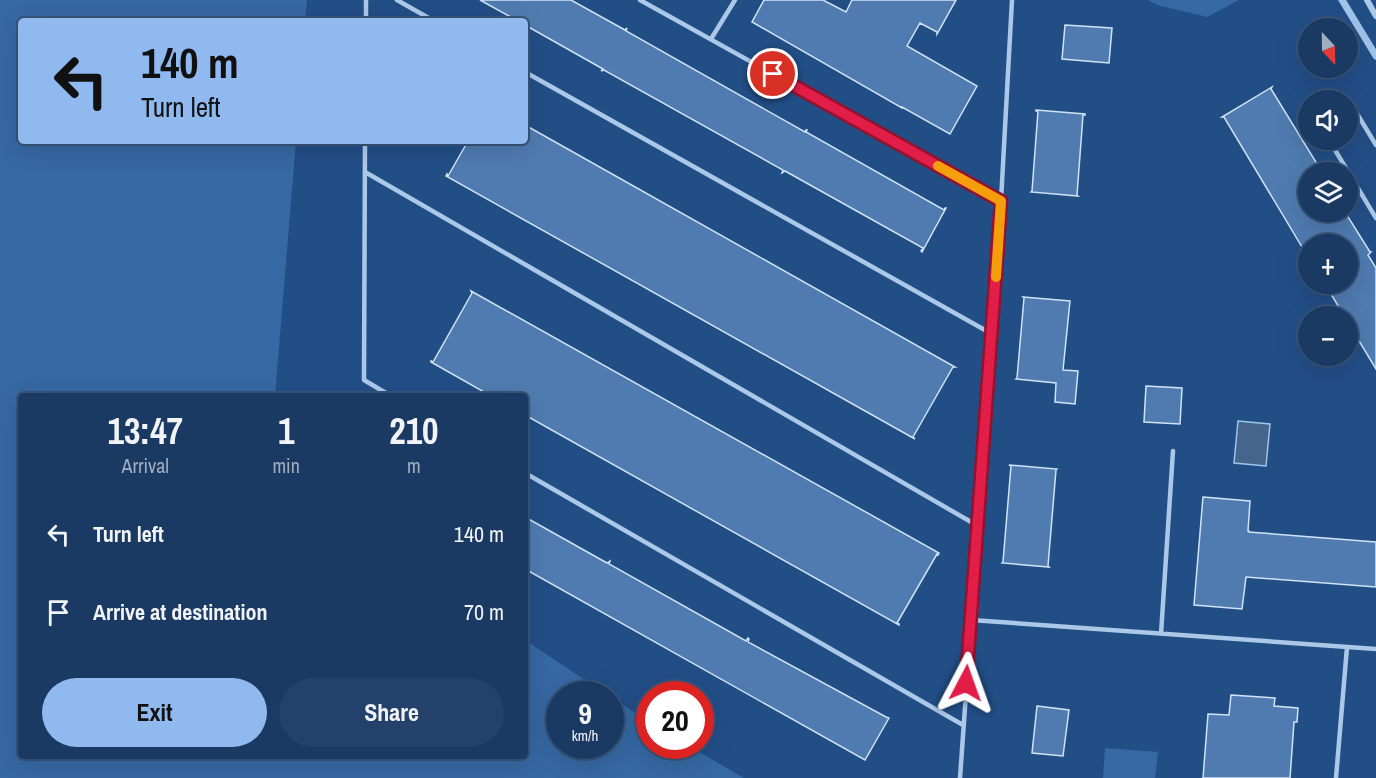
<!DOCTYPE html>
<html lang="en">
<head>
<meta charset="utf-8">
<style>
	:root { --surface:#1a3a64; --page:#23416a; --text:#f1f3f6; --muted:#9fadbf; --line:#385478; --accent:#90b9f0 }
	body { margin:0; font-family:"Archivo Narrow",sans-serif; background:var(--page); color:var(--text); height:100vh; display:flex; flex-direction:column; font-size:22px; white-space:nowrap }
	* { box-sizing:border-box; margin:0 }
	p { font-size:20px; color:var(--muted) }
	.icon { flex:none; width:33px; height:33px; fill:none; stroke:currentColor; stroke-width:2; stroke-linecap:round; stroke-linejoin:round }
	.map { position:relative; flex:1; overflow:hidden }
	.panel { position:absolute; left:18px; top:393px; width:510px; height:366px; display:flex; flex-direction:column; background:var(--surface); border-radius:6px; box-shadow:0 6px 24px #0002,0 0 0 2px var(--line) }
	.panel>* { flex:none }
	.top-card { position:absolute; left:18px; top:18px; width:510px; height:126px; border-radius:6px; box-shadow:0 6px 24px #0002,0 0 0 2px var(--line); background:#90b9f0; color:#111; overflow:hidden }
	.needle { width:39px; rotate:158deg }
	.controls { position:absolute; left:1298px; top:18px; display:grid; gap:12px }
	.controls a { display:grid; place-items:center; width:60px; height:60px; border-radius:50%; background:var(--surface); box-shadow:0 6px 24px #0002,0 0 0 2px var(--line); font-size:30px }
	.speed { position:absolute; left:546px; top:681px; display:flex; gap:12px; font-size:30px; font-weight:700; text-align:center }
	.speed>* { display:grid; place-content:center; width:78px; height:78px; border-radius:50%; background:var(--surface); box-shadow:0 6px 24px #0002,0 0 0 2px var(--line); line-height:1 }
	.speed small { font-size:15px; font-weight:400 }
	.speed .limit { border:9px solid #d22; background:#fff; color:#111 }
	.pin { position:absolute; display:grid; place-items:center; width:51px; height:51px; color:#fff; margin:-26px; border:3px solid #fff; border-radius:50%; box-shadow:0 2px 6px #0007 }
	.me { position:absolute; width:66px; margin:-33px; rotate:4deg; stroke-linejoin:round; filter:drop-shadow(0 0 4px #0008) }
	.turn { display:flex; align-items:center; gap:21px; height:126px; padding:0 24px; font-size:27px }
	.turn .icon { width:78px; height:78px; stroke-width:2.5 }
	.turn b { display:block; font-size:42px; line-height:51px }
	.eta { display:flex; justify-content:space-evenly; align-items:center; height:102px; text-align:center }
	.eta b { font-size:36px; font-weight:700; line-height:42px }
	.button { display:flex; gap:12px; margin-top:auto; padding:12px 24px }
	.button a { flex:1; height:69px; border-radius:36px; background:var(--accent); color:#111; font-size:24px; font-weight:700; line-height:69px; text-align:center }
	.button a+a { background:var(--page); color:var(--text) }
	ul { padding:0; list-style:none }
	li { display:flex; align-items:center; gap:18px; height:78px; padding:0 24px }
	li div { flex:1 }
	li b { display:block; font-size:22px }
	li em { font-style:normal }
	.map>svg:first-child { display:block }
	.green { fill:#3668a3 }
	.water { fill:#45658d; stroke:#a0c3ea; stroke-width:1.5 }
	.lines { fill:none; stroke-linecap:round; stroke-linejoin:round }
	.stream { stroke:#a0c3ea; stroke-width:7 }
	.building { fill:#4f7bb0; stroke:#d1e2f7; stroke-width:1.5 }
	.service { stroke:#acc8e9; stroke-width:4.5 }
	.minor { stroke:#acc8e9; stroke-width:6 }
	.route-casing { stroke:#92132f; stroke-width:15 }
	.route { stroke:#e11d48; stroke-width:10 }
	.slow { stroke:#f59e0b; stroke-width:10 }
</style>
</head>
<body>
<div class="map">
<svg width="1376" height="778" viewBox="0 0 1376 778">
	<rect width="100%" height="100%" fill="#224e86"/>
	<path class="green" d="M 0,0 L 307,0 L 305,21 L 21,21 L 21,141 L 296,141 L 275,396 L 21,396 L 21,756 L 525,756 L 525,640 L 606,694 L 560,694 L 560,746 L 610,746 L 611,697 L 649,722 L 650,746 L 689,746 L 744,778 L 0,778 Z
		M 1148,0 L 1239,0 L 1207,17 L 1157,5 Z
		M 1105,748 L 1158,752 L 1155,778 L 1103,778 Z"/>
	<path class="water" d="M 1238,421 L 1270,424 L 1266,466 L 1234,463 Z"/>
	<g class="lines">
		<path class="stream" d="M 1342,0 L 1376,56"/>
	</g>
	<path class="building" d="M 480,0 L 571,0 L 625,30 L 627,28 L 626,31 L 805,132 L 806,130 L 807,130 L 806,132 L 944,210 L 945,208 L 946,208 L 922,252 L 921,251 L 923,248 L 785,171 L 782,173 L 783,170 L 604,70 L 601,71 L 603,69 L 525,25 L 525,21 L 518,21 Z
		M 764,0 L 823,0 L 846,12 L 852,0 L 956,0 L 937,34 L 937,32 L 920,23 L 907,46 L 977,86 L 950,134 L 902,107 L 902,108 L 752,22 Z
		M 1065,25 L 1112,28 L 1109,63 L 1062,59 Z
		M 1308,37 L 1308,59 L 1307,59 L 1298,44 Z
		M 1272,87 L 1271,89 L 1322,172 L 1308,172 L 1308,212 L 1345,212 L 1370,252 L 1371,252 L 1368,255 L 1376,268 L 1376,369 L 1347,321 L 1347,316 L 1344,316 L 1331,294 L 1337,290 L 1336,288 L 1338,288 L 1335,284 L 1347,284 L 1347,244 L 1308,244 L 1308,257 L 1224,117 L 1222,117 Z
		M 1036,110 L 1085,114 L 1085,115 L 1083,115 L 1077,195 L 1078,196 L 1031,192 L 1032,191 L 1038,111 L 1036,111 Z
		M 525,125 L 955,367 L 953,367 L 913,437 L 915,439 L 446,176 L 447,174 L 448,176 L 468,141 L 525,141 Z
		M 471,291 L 939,553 L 938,555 L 937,554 L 897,623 L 899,624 L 899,625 L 525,415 L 525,396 L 491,396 L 431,362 L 431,361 L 433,362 L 472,293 Z
		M 1023,297 L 1070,301 L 1063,370 L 1078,371 L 1075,404 L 1055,402 L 1056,383 L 1016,379 L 1017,378 L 1024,298 Z
		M 1146,386 L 1182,388 L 1180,424 L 1144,422 Z
		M 1009,465 L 1057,469 L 1056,470 L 1048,566 L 1049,567 L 1002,563 L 1003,562 L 1011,466 Z
		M 1203,497 L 1250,501 L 1248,531 L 1249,531 L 1249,532 L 1376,542 L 1376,587 L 1246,577 L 1242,609 L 1194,605 Z
		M 525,517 L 607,563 L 610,561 L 609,564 L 746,641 L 748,638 L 749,639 L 748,642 L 886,717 L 889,718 L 865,760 L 525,569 Z
		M 1231,695 L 1275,698 L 1274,706 L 1298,708 L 1297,722 L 1294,722 L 1290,778 L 1203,778 L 1208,714 L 1229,715 Z
		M 1037,706 L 1069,710 L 1063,756 L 1032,753 Z"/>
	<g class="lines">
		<path class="service" d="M 397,0 L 434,21
			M 640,0 L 1001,201
			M 366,21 L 366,0
			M 711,39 L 735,0
			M 525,72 L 992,334
			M 1347,111 L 1353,107 L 1376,145
			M 1329,140 L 1376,218
			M 365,141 L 364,380 L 391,396
			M 365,172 L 978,526
			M 525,473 L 963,725
			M 971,620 L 1376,649
			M 1161,634 L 1173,451
			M 960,778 L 1001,201 L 1012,0
			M 1336,778 L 1347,647"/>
		<path class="minor" d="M 1367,0 L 1376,16"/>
	</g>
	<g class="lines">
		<g class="route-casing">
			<path id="route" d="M 773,74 L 1001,201 L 966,683"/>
		</g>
		<use href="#route" class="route"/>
		<path class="slow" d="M 938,166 L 1001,201 L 996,277"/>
	</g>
</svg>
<div class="controls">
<a><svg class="needle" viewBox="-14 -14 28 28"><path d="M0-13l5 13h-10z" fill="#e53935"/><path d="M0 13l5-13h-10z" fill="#9fadbf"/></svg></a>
<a><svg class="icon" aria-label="sound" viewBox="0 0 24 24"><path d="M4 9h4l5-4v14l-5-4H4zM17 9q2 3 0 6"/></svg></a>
<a><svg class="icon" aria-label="layers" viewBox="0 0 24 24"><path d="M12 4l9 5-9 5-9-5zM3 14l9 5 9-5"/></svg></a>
<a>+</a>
<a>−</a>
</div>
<div class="speed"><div>9<small>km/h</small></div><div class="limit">20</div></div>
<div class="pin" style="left:773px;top:74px;background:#d93025"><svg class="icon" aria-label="arrive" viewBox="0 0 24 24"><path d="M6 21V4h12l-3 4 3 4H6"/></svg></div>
<svg class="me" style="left:966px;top:683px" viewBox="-20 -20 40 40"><path d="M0-17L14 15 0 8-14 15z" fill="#e11d48" stroke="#fff" stroke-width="4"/></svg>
<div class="top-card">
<div class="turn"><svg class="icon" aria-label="left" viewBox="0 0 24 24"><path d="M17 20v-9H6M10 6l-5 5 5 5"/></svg><div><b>140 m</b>Turn left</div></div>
</div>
<section class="panel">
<div class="eta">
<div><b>13:47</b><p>Arrival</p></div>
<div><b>1</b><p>min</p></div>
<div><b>210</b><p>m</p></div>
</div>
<ul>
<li><svg class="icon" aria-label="left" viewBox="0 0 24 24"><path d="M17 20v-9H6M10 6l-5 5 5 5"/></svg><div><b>Turn left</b></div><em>140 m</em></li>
<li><svg class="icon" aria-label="arrive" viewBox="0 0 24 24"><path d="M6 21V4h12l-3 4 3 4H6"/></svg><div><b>Arrive at destination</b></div><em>70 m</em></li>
</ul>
<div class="button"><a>Exit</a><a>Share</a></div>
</section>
</div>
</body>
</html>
